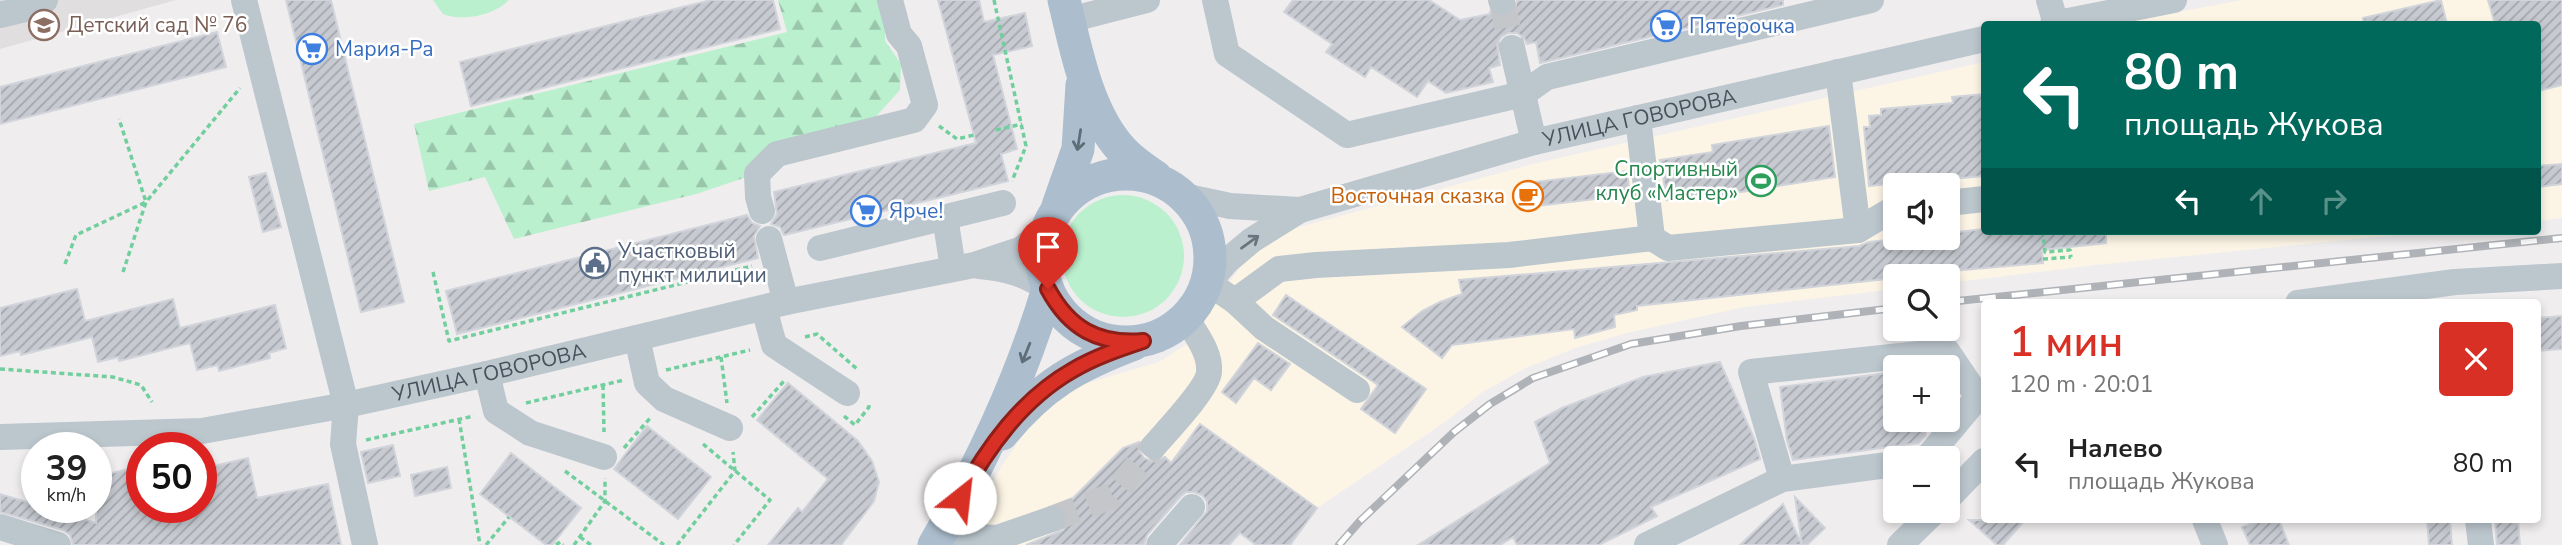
<!DOCTYPE html>
<html lang="ru">
<head>
<meta charset="utf-8">
<style>
	:root { --surface:#fff; --page:#f2f2f2; --text:#222; --muted:#767676; --accent:#d93025 }
	body { margin:0; font-family:"Nunito Sans",sans-serif; background:var(--page); color:var(--text); height:100vh; display:flex; flex-direction:column; font-size:26px; white-space:nowrap }
	* { box-sizing:border-box; margin:0 }
	p { font-size:23px; color:var(--muted) }
	.icon { flex:none; width:38px; height:38px; fill:none; stroke:currentColor; stroke-width:2; stroke-linecap:round; stroke-linejoin:round }
	.map { position:relative; flex:1; overflow:hidden }
	.drawer { position:absolute; left:1981px; top:299px; width:560px; height:224px; display:flex; flex-direction:column; background:var(--surface); border-radius:7px; box-shadow:0 4px 10px #0003 }
	.drawer>* { flex:none }
	.guide { position:absolute; left:1981px; top:21px; width:560px; height:214px; border-radius:7px; box-shadow:0 4px 10px #0003; background:#00695c; color:#fff; overflow:hidden }
	.buttons { position:absolute; left:1883px; top:173px; display:grid; gap:14px }
	.buttons a { display:grid; place-items:center; width:77px; height:77px; border-radius:7px; background:var(--surface); box-shadow:0 4px 10px #0003; font-size:35px }
	.speed { position:absolute; left:21px; top:432px; display:flex; gap:14px; font-size:35px; font-weight:700; text-align:center }
	.speed>* { display:grid; place-content:center; width:91px; height:91px; border-radius:50%; background:var(--surface); box-shadow:0 4px 10px #0003; line-height:1 }
	.speed small { font-size:18px; font-weight:400 }
	.speed .limit { border:10px solid #d22; background:#fff; color:#111 }
	.pin { position:absolute; display:grid; place-items:center; width:60px; height:60px; color:#fff; margin:-72px -30px; border-radius:50% 50% 50% 0; rotate:-45deg; box-shadow:0 0 7px #0007 }
	.pin .icon { rotate:45deg }
	.me { position:absolute; width:77px; margin:-38px; rotate:29deg; stroke-linejoin:round; filter:drop-shadow(0 0 5px #0008) }
	.turn { display:flex; align-items:center; gap:24px; height:147px; padding:0 28px; font-size:32px }
	.turn .icon { width:91px; height:91px; stroke-width:2.5 }
	.turn b { display:block; font-size:49px; line-height:60px }
	.lanes { display:flex; align-items:center; height:66px; padding:0 28px; background:#0003; justify-content:center; gap:35px; direction:ltr }
	.lanes .off { opacity:.35 }
	.round { display:grid; place-items:center; flex:none; width:74px; height:74px; border-radius:7px; background:var(--page) }
	.headline { display:flex; align-items:center; justify-content:space-between; height:119px; padding:0 28px }
	h1 { font-size:42px; font-weight:600; line-height:52px; color:var(--accent) }
	ul { padding:0; list-style:none }
	li { display:flex; align-items:center; gap:21px; height:91px; padding:0 28px }
	li div { flex:1 }
	li b { display:block; font-size:26px }
	li em { font-style:normal }
	.map>svg:first-child { display:block }
	.commercial { fill:#fcf5e6; fill-rule:evenodd }
	.education { fill:#e1dee0 }
	.green { fill:#baf0cd }
	.forest { fill:url(#forest-firs) }
	.building { fill:url(#building-hatch); stroke:#d1d4da; stroke-width:2 }
	.lines { fill:none; stroke-linecap:round; stroke-linejoin:round }
	.minor-tunnel { stroke:#c5c6ca; stroke-width:26; stroke-dasharray:26 13; stroke-linecap:butt }
	.path { stroke:#71cf9e; stroke-width:3.5; stroke-dasharray:5 3.5; stroke-linecap:butt }
	.minor { stroke:#bbc6cd; stroke-width:26 }
	.major { stroke:#acbece; stroke-width:33 }
	.rail-casing { stroke:#afb3b8; stroke-width:8 }
	.rail { stroke:#fff; stroke-width:5; stroke-dasharray:16; stroke-linecap:butt }
	.oneway { stroke:#5f6d78 }
	.oneway2 { stroke:#68757e }
	.route-casing { stroke:#8d1f18; stroke-width:18 }
	.route { stroke:#d93025; stroke-width:12 }
	.labels { text-anchor:middle; dominant-baseline:central; stroke-width:5; stroke-linejoin:round; paint-order:stroke }
	.education-label { font-size:21px; fill:#785e54; stroke:#fff; text-anchor:start }
	.shop-label { font-size:21px; fill:#366cbe; stroke:#fff; text-anchor:start }
	.street-label { font-size:21px; fill:#45525c; stroke:#fff }
	.leisure-label { font-size:21px; fill:#27864d; stroke:#fff; text-anchor:end }
	.food-label { font-size:21px; fill:#c56008; stroke:#fff; text-anchor:end }
	.service-label { font-size:21px; fill:#4e5e75; stroke:#fff; text-anchor:start }
</style>
</head>
<body>
<div class="map">
<svg width="2562" height="545" viewBox="0 0 2562 545">
	<defs>
		<pattern id="forest-firs" width="22" height="20" patternUnits="userSpaceOnUse" patternTransform="scale(1.75)"><rect width="22" height="20" fill="#baf0cd"/><path d="M5 1l3.5 6h-7zM16 11l3.5 6h-7z" fill="#99c5aa"/></pattern>
		<pattern id="building-hatch" width="6" height="6" patternUnits="userSpaceOnUse" patternTransform="scale(1.75)"><rect width="6" height="6" fill="#c7cbd1"/><path d="M-1 1l2-2M0 6l6-6M5 7l2-2" fill="none" stroke="#a3a7ad"/></pattern>
	</defs>
	<rect width="100%" height="100%" fill="#f0edee"/>
	<path class="commercial" d="M 2243,0 L 2562,0 L 2562,218 L 2538,221 L 2538,24 L 2113,24 Z
		M 1984,62 L 1984,231 L 2437,231 L 2095,265 L 1948,283 L 1948,276 L 1895,276 L 1895,289 L 1744,307 L 1627,333 L 1575,348 L 1526,368 L 1481,393 L 1445,422 L 1317,508 L 1200,425 L 1114,545 L 956,545 L 1005,461 L 1032,422 L 1052,403 L 1084,384 L 1159,362 L 1187,344 L 1241,266 L 1281,232 L 1537,163 ZM 1895,186 L 1948,186 L 1948,238 L 1895,238 Z"/>
	<path class="education" d="M 0,0 L 176,0 L 0,49 Z"/>
	<path class="green" d="M 433,0 L 509,0 C 495,15 462,22 443,14 Z
		M1062 256a61 61 0 1 1 122 0a61 61 0 1 1-122 0Z"/>
	<path class="forest" d="M 778,0 L 884,0 L 886,6 L 885,41 L 901,64 L 900,90 L 871,122 L 839,146 L 696,194 L 514,239 L 485,177 L 429,191 L 414,124 L 787,32 Z"/>
	<path class="building" d="M 286,0 L 331,0 L 404,302 L 361,312 Z
		M 711,0 L 773,0 L 780,29 L 471,106 L 460,62 Z
		M 938,0 L 979,0 L 984,22 L 1025,13 L 1032,46 L 993,55 L 1017,149 L 1001,154 L 1008,181 L 784,235 L 780,227 L 771,224 L 777,214 L 774,192 L 976,143 Z
		M 1293,0 L 1429,0 L 1460,20 L 1490,14 L 1490,12 L 1500,18 L 1508,16 L 1515,10 L 1517,0 L 1783,0 L 1783,5 L 1540,63 L 1536,42 L 1527,44 L 1524,38 L 1517,33 L 1508,33 L 1501,37 L 1497,44 L 1500,65 L 1489,68 L 1493,82 L 1446,93 L 1428,81 L 1417,97 L 1371,67 L 1365,77 L 1326,52 L 1332,44 L 1284,12 Z
		M 2441,0 L 2447,24 L 2364,24 L 2363,18 Z
		M 2488,0 L 2562,0 L 2562,85 L 2538,91 L 2538,24 L 2495,24 Z
		M 217,32 L 226,67 L 0,124 L 0,87 Z
		M 1984,94 L 1984,176 L 1869,186 L 1864,127 L 1870,127 L 1869,116 L 1881,115 L 1881,109 L 1953,103 L 1952,97 Z
		M 1829,126 L 1835,177 L 1716,196 L 1716,192 L 1667,200 L 1660,160 L 1713,152 L 1712,145 Z
		M 2562,164 L 2562,184 L 2538,187 L 2538,166 Z
		M 1627,171 L 1630,195 L 1529,207 L 1526,183 Z
		M 266,173 L 281,227 L 263,232 L 249,177 Z
		M 747,215 L 752,223 L 760,226 L 754,236 L 758,258 L 457,334 L 446,291 Z
		M 1984,229 L 2106,231 L 2106,243 L 2042,250 L 2043,263 L 1895,276 L 1895,278 L 1637,306 L 1637,310 L 1614,315 L 1615,327 L 1575,338 L 1574,329 L 1452,345 L 1442,358 L 1402,327 L 1422,311 L 1440,302 L 1462,294 L 1459,280 L 1859,246 L 1869,242 L 1904,238 L 1948,238 L 1948,233 Z
		M 77,289 L 85,321 L 173,299 L 180,328 L 275,305 L 286,348 L 269,353 L 270,358 L 219,371 L 218,365 L 197,370 L 190,343 L 119,361 L 118,357 L 98,362 L 92,337 L 21,355 L 20,351 L 0,356 L 0,308 Z
		M 1286,295 L 1426,389 L 1395,433 L 1361,409 L 1378,385 L 1273,315 Z
		M 2562,316 L 2562,349 L 2538,351 L 2538,318 Z
		M 1258,343 L 1290,364 L 1271,390 L 1254,378 L 1236,403 L 1222,392 Z
		M 1720,362 L 1754,438 L 1760,459 L 1651,507 L 1657,516 L 1599,545 L 1517,545 L 1513,537 L 1500,545 L 1418,545 L 1550,463 L 1535,422 L 1562,408 L 1643,377 Z
		M 1895,372 L 1895,420 L 1923,420 L 1926,435 L 1919,443 L 1793,460 L 1787,441 L 1780,387 Z
		M 788,383 L 858,441 L 872,461 L 879,482 L 874,501 L 841,545 L 768,545 L 798,508 L 802,512 L 828,479 L 757,420 Z
		M 1200,424 L 1317,508 L 1290,545 L 1256,545 L 1240,533 L 1229,545 L 1180,545 L 1207,511 L 1207,501 L 1202,495 L 1194,492 L 1186,492 L 1180,497 L 1147,535 L 1144,545 L 1026,545 L 1063,530 L 1068,521 L 1063,508 L 1123,448 L 1139,442 L 1139,450 L 1144,458 L 1152,461 L 1165,457 L 1171,463 Z
		M 647,426 L 711,477 L 678,519 L 614,469 Z
		M 393,445 L 400,476 L 368,483 L 361,452 Z
		M 511,453 L 581,508 L 552,545 L 546,545 L 480,494 Z
		M 248,458 L 257,498 L 328,484 L 341,545 L 73,545 L 70,535 L 63,530 L 0,512 L 0,494 L 37,505 L 37,508 L 46,508 L 96,523 L 96,480 L 106,483 L 111,473 L 142,466 L 142,508 L 201,508 L 201,469 Z
		M 447,467 L 451,488 L 415,496 L 411,475 Z
		M 1795,497 L 1825,528 L 1807,545 L 1802,545 Z
		M 1783,504 L 1802,545 L 1740,545 Z
		M 1969,520 L 2025,520 L 2003,545 L 1997,545 Z
		M 2260,520 L 2279,520 L 2289,545 L 2250,545 L 2242,527 Z
		M 2427,520 L 2450,520 L 2452,545 L 2429,545 Z
		M 2495,520 L 2518,520 L 2520,545 L 2497,545 Z"/>
	<g class="lines">
		<path class="minor-tunnel" d="M 1502,2 L 1512,48
			M 1052,519 L 1112,496 L 1154,446"/>
		<path class="path" d="M 994,0 L 1026,146 L 1012,181
			M 939,126 L 957,139 L 974,135
			M 996,130 L 1022,124
			M 2043,231 L 2045,252 L 2070,250 L 2071,257
			M 2043,259 L 2071,257
			M 65,264 L 76,235 L 146,202 L 119,119
			M 123,272 L 146,202 L 240,88
			M 433,272 L 449,341 L 752,266
			M 805,337 L 817,334 L 857,369
			M 721,357 L 727,403
			M 0,369 L 113,377 L 141,385 L 152,402
			M 666,370 L 750,350
			M 603,385 L 604,432
			M 526,403 L 624,380
			M 844,416 L 855,425 L 869,407 L 868,403
			M 752,417 L 784,381
			M 459,419 L 480,545
			M 366,440 L 474,416
			M 703,444 L 770,500 L 734,545
			M 624,448 L 651,417
			M 565,471 L 664,545
			M 580,537 L 591,545
			M 486,545 L 509,517
			M 556,545 L 560,542 L 563,545
			M 574,545 L 605,501 L 605,478
			M 677,545 L 735,471 L 733,452"/>
		<g class="minor">
			<path d="M 244,0 L 346,405 L 343,444 L 365,545"/>
			<path d="M 1215,0 L 1227,54 L 1347,135 L 1523,94 L 1547,77 L 1871,0"/>
			<path d="M 1501,0 L 1502,2"/>
			<path d="M 2049,0 L 2056,24"/>
			<path d="M 0,15 L 37,6 L 45,0"/>
			<path d="M 1069,20 L 1147,0"/>
			<path d="M 2053,24 L 2174,0"/>
			<path d="M 1512,48 L 1534,142"/>
			<path d="M 1838,72 L 1858,230"/>
			<path d="M 1638,118 L 1652,238 L 1668,248 L 1858,230 L 1895,208"/>
			<path d="M 1188,197 L 1230,206 L 1300,210"/>
			<path d="M 1948,203 L 1984,199"/>
			<path d="M 762,211 L 758,197 L 757,174 L 777,154 L 914,120 L 925,105 L 909,46 L 899,34 L 890,0"/>
			<path d="M 945,217 L 953,268"/>
			<path d="M 769,239 L 786,302"/>
			<path d="M 820,248 L 1003,203"/>
			<path d="M 979,266 C 1006,268 1025,274 1048,289"/>
			<path d="M 1235,301 L 1279,269 L 1316,265 L 1509,255 L 1652,238"/>
			<path d="M 2298,303 L 2455,282 L 2562,276"/>
			<path d="M 764,308 L 774,345 L 847,393"/>
			<path d="M 637,338 L 647,383 L 664,399 L 730,428"/>
			<path d="M 487,374 L 496,411 L 530,433 L 604,457"/>
			<path id="s1" d="M 1357,390 L 1264,328 L 1235,301 L 1208,283 L 1227,261 L 1252,240 L 1300,210 L 1534,142 L 1984,39"/>
			<path id="s2" d="M 0,437 L 202,431 L 346,405 L 487,374 L 786,302 L 974,265 L 1022,249 L 1048,226"/>
			<path d="M 1154,446 C 1166,432 1208,388 1209,372 C 1211,353 1195,333 1186,318"/>
			<path d="M 1927,458 L 1978,397 L 1984,395"/>
			<path d="M 1782,479 L 1751,372 L 1947,351 L 1978,397"/>
			<path d="M 1948,498 L 1984,461"/>
			<path d="M 2205,520 L 2215,545"/>
			<path d="M 2478,520 L 2481,545"/>
			<path d="M 0,527 L 58,545"/>
			<path d="M 940,535 L 997,538 L 1052,519"/>
			<path d="M 1159,545 L 1192,507"/>
			<path d="M 1647,545 L 1782,479 L 1895,464"/>
			<path d="M 1900,545 L 1935,511"/>
		</g>
		<path class="major" d="M 1064,0 C 1076,49 1087,112 1122,150 C 1132,161 1144,169 1156,177
			M1042 258a84 84 0 1 1 168 0a84 84 0 1 1-168 0Z
			M 1058,206 L 1078,149 L 1082,85
			M 1002,434 C 1042,385 1076,366 1134,344
			M 934,545 C 981,465 1021,378 1048,289"/>
		<g class="rail-casing">
			<path id="rail" d="M 1948,302 L 2562,238
				M 1339,545 L 1360,521 L 1454,432 L 1490,404 L 1533,378 L 1631,344 L 1741,326 L 1895,308"/>
		</g>
		<use href="#rail" class="rail"/>
	</g>
	<defs><path id="oneway-shaft" d="M-6 0H5M1.5-3L5.5 0L1.5 3" fill="none" stroke-width="1.6" stroke-linecap="round" stroke-linejoin="round" transform="scale(1.75)"/></defs>
	<g class="oneway">
		<use href="#oneway-shaft" transform="translate(1079 140) rotate(99)"/>
		<use href="#oneway-shaft" transform="translate(1026 353) rotate(112)"/>
	</g>
	<use class="oneway2" href="#oneway-shaft" transform="translate(1250 242) rotate(-36)"/>
	<g class="lines">
		<g class="route-casing">
			<path id="route" d="M 960,498 C 987,448 1022,399 1073,370 C 1095,357 1119,349 1143,341 C 1098,345 1069,328 1048,289"/>
		</g>
		<use href="#route" class="route"/>
	</g>
	<defs>
		<g id="school-ring" transform="scale(1.575)"><circle r="9.5" fill="#fff" stroke="#8d6e63" stroke-width="1.5"/><path d="M0-5L7-2L0 1L-7-2ZM-4 1L0 2.5L4 1V4Q0 6-4 4Z" fill="#8d6e63"/></g>
		<g id="supermarket-ring" transform="scale(1.575)"><circle r="9.5" fill="#fff" stroke="#3f7fe0" stroke-width="1.5"/><path d="M-6-5.5h2.5l.6 2H6L4.5 2H-2.5L-4.4-4H-6ZM-1.5 3.2a1.3 1.3 0 1 0 .1 0ZM3 3.2a1.3 1.3 0 1 0 .1 0Z" fill="#3f7fe0"/></g>
		<g id="stadium-ring" transform="scale(1.575)"><circle r="9.5" fill="#fff" stroke="#2e9e5b" stroke-width="1.5"/><path d="M0-5a6.5 5 0 1 0 0 10a6.5 5 0 1 0 0-10ZM-3.5-1.8h7v3.6h-7Z" fill="#2e9e5b"/></g>
		<g id="cafe-ring" transform="scale(1.575)"><circle r="9.5" fill="#fff" stroke="#e8710a" stroke-width="1.5"/><path d="M-5.5-4.5H6V0H3Q3 3.5 0 3.5H-2.5Q-5.5 3.5-5.5 0ZM3-3.2v2h1.7v-2ZM-6 4.5H4V6H-6Z" fill="#e8710a"/></g>
		<g id="civic-ring" transform="scale(1.575)"><circle r="9.5" fill="#fff" stroke="#5c6f8a" stroke-width="1.5"/><path d="M-.6-6.5H3V-4.5H.6V-3L4-1V1h2V6H-6V1h2V-1L-.6-3ZM-1.2 2.5V6h2.4V2.5Z" fill="#5c6f8a"/></g>
	</defs>
	<g fill-rule="evenodd">
		<use href="#school-ring" x="44" y="25"/>
		<use href="#supermarket-ring" x="1666" y="26"/>
		<use href="#supermarket-ring" x="312" y="49"/>
		<use href="#stadium-ring" x="1761" y="181"/>
		<use href="#cafe-ring" x="1528" y="196"/>
		<use href="#supermarket-ring" x="866" y="211"/>
		<use href="#civic-ring" x="595" y="263"/>
	</g>
	<g class="labels">
		<g class="education-label">
			<text x="67" y="25">Детский сад № 76</text>
		</g>
		<g class="shop-label">
			<text x="1689" y="26">Пятёрочка</text>
			<text x="335" y="49">Мария-Ра</text>
			<text x="889" y="211">Ярче!</text>
		</g>
		<g class="street-label">
			<text stroke="none"><textPath href="#s1" startOffset="654">УЛИЦА ГОВОРОВА</textPath></text>
			<text stroke="none"><textPath href="#s2" startOffset="495">УЛИЦА ГОВОРОВА</textPath></text>
		</g>
		<g class="leisure-label">
			<text x="1738" y="169">Спортивный<tspan x="1738" dy="24">клуб «Мастер»</tspan></text>
		</g>
		<g class="food-label">
			<text x="1505" y="196">Восточная сказка</text>
		</g>
		<g class="service-label">
			<text x="618" y="251">Участковый<tspan x="618" dy="24">пункт милиции</tspan></text>
		</g>
	</g>
</svg>
<div class="buttons">
<a><svg class="icon" aria-label="sound" viewBox="0 0 24 24"><path d="M4 9h4l5-4v14l-5-4H4zM17 9q2 3 0 6"/></svg></a>
<a><svg class="icon" aria-label="search" viewBox="0 0 24 24"><circle cx="10" cy="10" r="6"/><path d="M15 15l6 6"/></svg></a>
<a>+</a>
<a>−</a>
</div>
<div class="speed"><div>39<small>km/h</small></div><div class="limit">50</div></div>
<div class="pin" style="left:1048px;top:289px;background:#d93025"><svg class="icon" aria-label="arrive" viewBox="0 0 24 24"><path d="M6 21V4h12l-3 4 3 4H6"/></svg></div>
<svg class="me" style="left:960px;top:498px" viewBox="-20 -20 40 40"><circle r="19" fill="#fff"/><path d="M0-13L10 11 0 6-10 11z" fill="#d93025"/></svg>
<div class="guide">
<div class="turn"><svg class="icon" aria-label="left" viewBox="0 0 24 24"><path d="M17 20v-9H6M10 6l-5 5 5 5"/></svg><div><b>80 m</b>площадь Жукова</div></div>
<div class="lanes"><svg class="icon" aria-label="left" viewBox="0 0 24 24"><path d="M17 20v-9H6M10 6l-5 5 5 5"/></svg><svg class="icon off" aria-label="ahead" viewBox="0 0 24 24"><path d="M12 20V5M6 11l6-6 6 6"/></svg><svg class="icon off" aria-label="right" viewBox="0 0 24 24"><path d="M7 20v-9h11M14 6l5 5-5 5"/></svg></div>
</div>
<section class="drawer">
<div class="headline"><div><h1>1 мин</h1><p>120 m · 20:01</p></div><a class="round" style="background:#d93025;color:#fff"><svg class="icon" aria-label="close" viewBox="0 0 24 24"><path d="M6 6l12 12M18 6L6 18"/></svg></a></div>
<ul>
<li><svg class="icon" aria-label="left" viewBox="0 0 24 24"><path d="M17 20v-9H6M10 6l-5 5 5 5"/></svg><div><b>Налево</b><p>площадь Жукова</p></div><em>80 m</em></li>
</ul>
</section>
</div>
</body>
</html>
